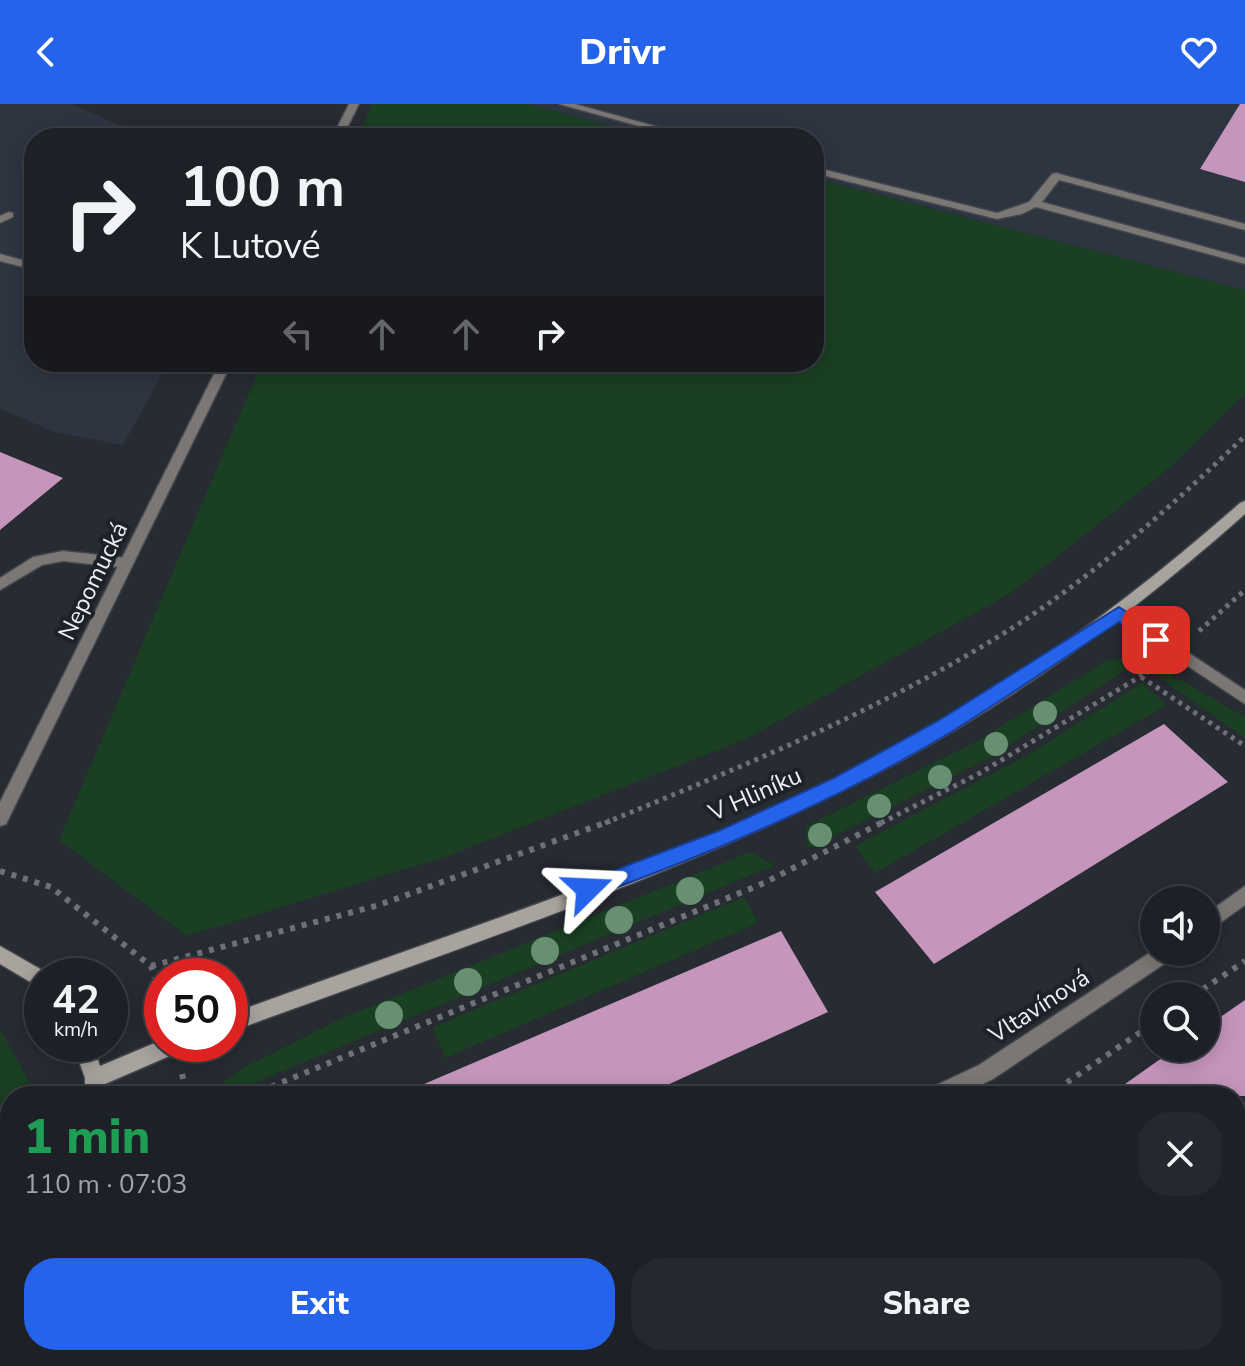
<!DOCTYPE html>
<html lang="en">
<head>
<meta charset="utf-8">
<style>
	:root { --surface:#1d2026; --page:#25282e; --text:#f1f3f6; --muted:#a0a3a7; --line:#3b3e43; --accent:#2563eb }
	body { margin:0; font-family:"Nunito Sans",sans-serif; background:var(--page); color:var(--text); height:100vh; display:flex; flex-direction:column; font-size:30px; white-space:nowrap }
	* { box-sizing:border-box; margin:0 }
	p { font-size:26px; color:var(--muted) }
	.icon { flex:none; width:44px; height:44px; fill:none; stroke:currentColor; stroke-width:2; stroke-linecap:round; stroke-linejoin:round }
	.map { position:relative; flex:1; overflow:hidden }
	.sheet { position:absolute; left:0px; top:982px; width:1246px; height:280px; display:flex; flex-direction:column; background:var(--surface); border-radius:32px 32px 0 0; box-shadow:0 4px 20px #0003,0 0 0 2px var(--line) }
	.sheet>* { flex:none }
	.banner { position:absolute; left:24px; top:24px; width:800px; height:244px; border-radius:32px; box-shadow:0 4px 20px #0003,0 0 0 2px var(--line); background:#1d2026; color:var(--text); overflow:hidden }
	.fabs { position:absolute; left:1140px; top:782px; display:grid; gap:16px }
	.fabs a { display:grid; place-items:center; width:80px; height:80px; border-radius:50%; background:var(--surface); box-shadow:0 4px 20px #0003,0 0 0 2px var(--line); font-size:40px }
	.speed { position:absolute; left:24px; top:854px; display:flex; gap:16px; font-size:40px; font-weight:700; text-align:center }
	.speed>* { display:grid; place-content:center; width:104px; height:104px; border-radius:50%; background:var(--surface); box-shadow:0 4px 20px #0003,0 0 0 2px var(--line); line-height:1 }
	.speed small { font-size:20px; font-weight:400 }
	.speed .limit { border:12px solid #d22; background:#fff; color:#111 }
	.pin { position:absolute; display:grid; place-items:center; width:68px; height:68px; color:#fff; margin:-34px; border-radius:16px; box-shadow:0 4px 12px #0006 }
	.me { position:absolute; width:88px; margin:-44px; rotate:69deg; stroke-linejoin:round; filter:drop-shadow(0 0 6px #0008) }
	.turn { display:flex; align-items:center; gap:28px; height:168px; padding:0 24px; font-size:36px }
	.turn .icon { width:104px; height:104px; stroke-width:2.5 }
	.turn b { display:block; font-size:56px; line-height:68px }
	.lanes { display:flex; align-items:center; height:76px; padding:0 24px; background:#0003; justify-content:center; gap:40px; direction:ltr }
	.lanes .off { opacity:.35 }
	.round { display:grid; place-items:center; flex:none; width:84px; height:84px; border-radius:32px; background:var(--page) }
	.summary { display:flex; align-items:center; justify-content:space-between; height:136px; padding:0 24px }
	h1 { font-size:48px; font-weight:800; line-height:60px; color:#1e9e55 }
	.cta { display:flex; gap:16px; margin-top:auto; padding:16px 24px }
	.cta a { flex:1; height:92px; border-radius:32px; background:var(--accent); color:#fff; font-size:32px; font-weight:800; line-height:92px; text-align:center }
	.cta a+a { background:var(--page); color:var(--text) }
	header { display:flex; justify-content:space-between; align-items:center; height:104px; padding:0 24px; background:var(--accent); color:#fff; font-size:36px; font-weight:800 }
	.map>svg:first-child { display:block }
	.built { fill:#2d3541 }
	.green { fill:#1a3f22 }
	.building { fill:#c695bc }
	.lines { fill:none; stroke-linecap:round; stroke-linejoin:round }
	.lane-casing { stroke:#43464d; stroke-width:3 }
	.street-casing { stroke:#43464d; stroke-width:3 }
	.secondary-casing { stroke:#43464d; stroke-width:3 }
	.path-far1 { stroke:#6e7177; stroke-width:5; stroke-dasharray:4 5; stroke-linecap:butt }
	.path { stroke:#6e7177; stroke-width:6; stroke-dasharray:5 7; stroke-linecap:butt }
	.lane { fill:#7b7775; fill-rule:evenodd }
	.street { fill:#7b7775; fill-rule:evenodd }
	.secondary { fill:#a9a39e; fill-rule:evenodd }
	.tree { fill:#678f72 }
	.route { fill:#2563eb; stroke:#184099; stroke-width:2 }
	.labels { text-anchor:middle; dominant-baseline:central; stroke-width:8; stroke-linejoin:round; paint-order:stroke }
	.street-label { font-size:24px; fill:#eceff4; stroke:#1d2228 }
</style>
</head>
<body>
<header><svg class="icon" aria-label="back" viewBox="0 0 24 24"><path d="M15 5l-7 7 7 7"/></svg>Drivr<svg class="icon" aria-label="heart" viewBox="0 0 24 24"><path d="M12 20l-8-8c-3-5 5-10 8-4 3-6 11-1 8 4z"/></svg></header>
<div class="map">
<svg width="1245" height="1262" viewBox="0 0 1245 1262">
	<rect width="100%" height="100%" fill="#272b32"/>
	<path class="built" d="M 0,0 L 72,0 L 148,34 L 34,34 L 34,258 L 169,258 L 123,341 L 55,328 L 0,305 Z
		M 527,0 L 1245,0 L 1245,186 L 814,74 L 814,34 L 658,34 Z"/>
	<path class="green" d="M 372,0 L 527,0 L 658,34 L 358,34 Z
		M 814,74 L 1245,186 L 1245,290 L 1168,365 L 1011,489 L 746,635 L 445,753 L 187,832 L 59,736 L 262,258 L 814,258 Z
		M 1122,554 L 1139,557 L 991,653 L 808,745 L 805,723 L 976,638 L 1106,557 Z
		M 1161,565 L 1245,613 L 1245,634 L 1158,573 Z
		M 1142,579 L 1167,601 L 875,769 L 855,742 L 1026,652 Z
		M 750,748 L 775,761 L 223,992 L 206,992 L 243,964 L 340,915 Z
		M 744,793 L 758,819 L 445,954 L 433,923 Z
		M 0,925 L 31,981 L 31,992 L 10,992 L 10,1115 L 0,1142 Z
		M 1245,1028 L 1242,1262 L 970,1262 L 983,1252 L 1236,1252 L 1236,1035 Z"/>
	<path class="building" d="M 1240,0 L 1245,0 L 1245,78 L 1200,65 Z
		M 0,348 L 63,374 L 0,426 Z
		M 1164,620 L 1228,678 L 934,860 L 875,788 Z
		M 781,827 L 828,908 L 643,992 L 396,992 Z
		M 1245,896 L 1245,992 L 1108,992 L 1176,944 L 1206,944 L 1206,923 Z"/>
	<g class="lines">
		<g class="lane-casing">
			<path id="lane" d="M 559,0 L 575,0 L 698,34 L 682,34 Z
				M 814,63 L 997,109 L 1029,98 L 1052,70 L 1056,69 L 1245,120 L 1245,126 L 1059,76 L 1042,98 L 1245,154 L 1245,160 L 1036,103 L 1022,110 L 997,115 L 814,69 Z
				M 9,108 L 13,109 L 13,113 L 0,119 L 0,112 Z
				M 0,150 L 34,159 L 34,166 L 0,157 Z
				M 63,447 L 127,454 L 134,459 L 127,464 L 63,457 L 42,461 L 0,486 L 0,474 L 33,453 Z
				M 426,1252 L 482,1252 L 487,1254 L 490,1262 L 434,1262 L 429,1260 Z"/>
		</g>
		<g class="street-casing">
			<path id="street" d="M 349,0 L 359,0 L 342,34 L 332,34 Z
				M 220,258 L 232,258 L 6,720 L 0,722 L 0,698 Z
				M 1119,503 L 1245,586 L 1245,600 L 1114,513 L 1112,509 L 1114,505 Z
				M 1245,782 L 1245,801 L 1206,829 L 1206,810 Z
				M 1154,846 L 1176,848 L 1173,854 L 993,975 L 957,992 L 925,992 L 928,985 L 979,961 Z
				M 578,1252 L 600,1252 L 598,1262 L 576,1262 Z"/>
		</g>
		<g class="secondary-casing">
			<path id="secondary" d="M 1245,397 L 1245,410 C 1138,505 1023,591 897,659 C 685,771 454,845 230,928 L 230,910 C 450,829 678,759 886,649 C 1015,581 1131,495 1240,399 Z
				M 0,842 L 49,870 L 49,872 L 42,872 L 42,885 L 0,860 Z
				M 162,936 L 162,940 L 184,940 L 181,947 L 105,980 L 105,992 L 85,992 L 85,974 L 73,940 L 93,940 L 100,962 Z
				M 10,1222 L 10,1251 L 0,1257 L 0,1228 Z"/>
		</g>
		<path class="path-far1" d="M 1199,527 L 1245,486
			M 1141,573 L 1245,642
			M 605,719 C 748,660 896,600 1026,515 C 1105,462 1176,398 1245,332
			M 881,719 L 980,669 L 1151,566"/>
		<path class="path" d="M 0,767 L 51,783 L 151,862 L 162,896
			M 151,862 L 379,801 L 610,717
			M 1193,892 L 1245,857
			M 182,970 L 187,992
			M 249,992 L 764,779 L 885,717
			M 1047,992 L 1154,919
			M 95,1262 L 102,1252
			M 665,1262 L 678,1252"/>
		<use href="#lane" class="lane"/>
		<use href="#street" class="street"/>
		<use href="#secondary" class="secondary"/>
	</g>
	<g class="tree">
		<circle cx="1045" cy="609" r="12"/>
		<circle cx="996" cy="640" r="12"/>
		<circle cx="940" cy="673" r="12"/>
		<circle cx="879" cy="702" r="12"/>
		<circle cx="820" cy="731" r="12"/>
		<circle cx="690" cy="787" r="14"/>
		<circle cx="619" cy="816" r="14"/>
		<circle cx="545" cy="847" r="14"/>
		<circle cx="468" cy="878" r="14"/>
		<circle cx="389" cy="911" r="14"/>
	</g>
	<path class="route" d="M 1119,503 L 1162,531 L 1162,541 L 1150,541 L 1119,518 C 1063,554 1008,593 951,628 C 837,697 713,748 588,794 L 581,791 L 578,785 L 581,779 L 721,726 L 834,674 L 938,617 Z"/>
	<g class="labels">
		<g class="street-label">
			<text transform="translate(93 477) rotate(-64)">Nepomucká</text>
			<text transform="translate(755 690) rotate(-24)">V Hliníku</text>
			<text transform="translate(1039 902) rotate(-33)">Vltavínová</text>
		</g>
	</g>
</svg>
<div class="fabs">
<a><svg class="icon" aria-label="sound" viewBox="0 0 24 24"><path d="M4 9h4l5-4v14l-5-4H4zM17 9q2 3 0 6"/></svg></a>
<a><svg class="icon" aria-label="search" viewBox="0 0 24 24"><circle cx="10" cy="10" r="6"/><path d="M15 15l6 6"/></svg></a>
</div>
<div class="speed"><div>42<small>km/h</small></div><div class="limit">50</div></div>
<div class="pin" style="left:1156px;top:536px;background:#d93025"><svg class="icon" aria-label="arrive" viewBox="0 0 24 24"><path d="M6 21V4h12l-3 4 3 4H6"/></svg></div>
<svg class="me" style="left:588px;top:785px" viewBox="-20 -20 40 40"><path d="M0-17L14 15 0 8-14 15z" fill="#2563eb" stroke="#fff" stroke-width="4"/></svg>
<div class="banner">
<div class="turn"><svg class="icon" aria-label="right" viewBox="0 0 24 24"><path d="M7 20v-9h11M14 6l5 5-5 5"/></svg><div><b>100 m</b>K Lutové</div></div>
<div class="lanes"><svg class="icon off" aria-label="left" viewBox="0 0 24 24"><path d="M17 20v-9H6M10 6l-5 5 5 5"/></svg><svg class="icon off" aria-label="ahead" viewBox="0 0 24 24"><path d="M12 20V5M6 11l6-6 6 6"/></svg><svg class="icon off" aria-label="ahead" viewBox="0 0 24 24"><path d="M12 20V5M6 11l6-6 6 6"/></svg><svg class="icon" aria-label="right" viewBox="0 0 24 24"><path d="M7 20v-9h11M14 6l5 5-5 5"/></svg></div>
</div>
<section class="sheet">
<div class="summary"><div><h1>1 min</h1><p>110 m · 07:03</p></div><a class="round"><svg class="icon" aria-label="close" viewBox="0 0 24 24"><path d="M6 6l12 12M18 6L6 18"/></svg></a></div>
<div class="cta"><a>Exit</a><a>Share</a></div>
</section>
</div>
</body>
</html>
